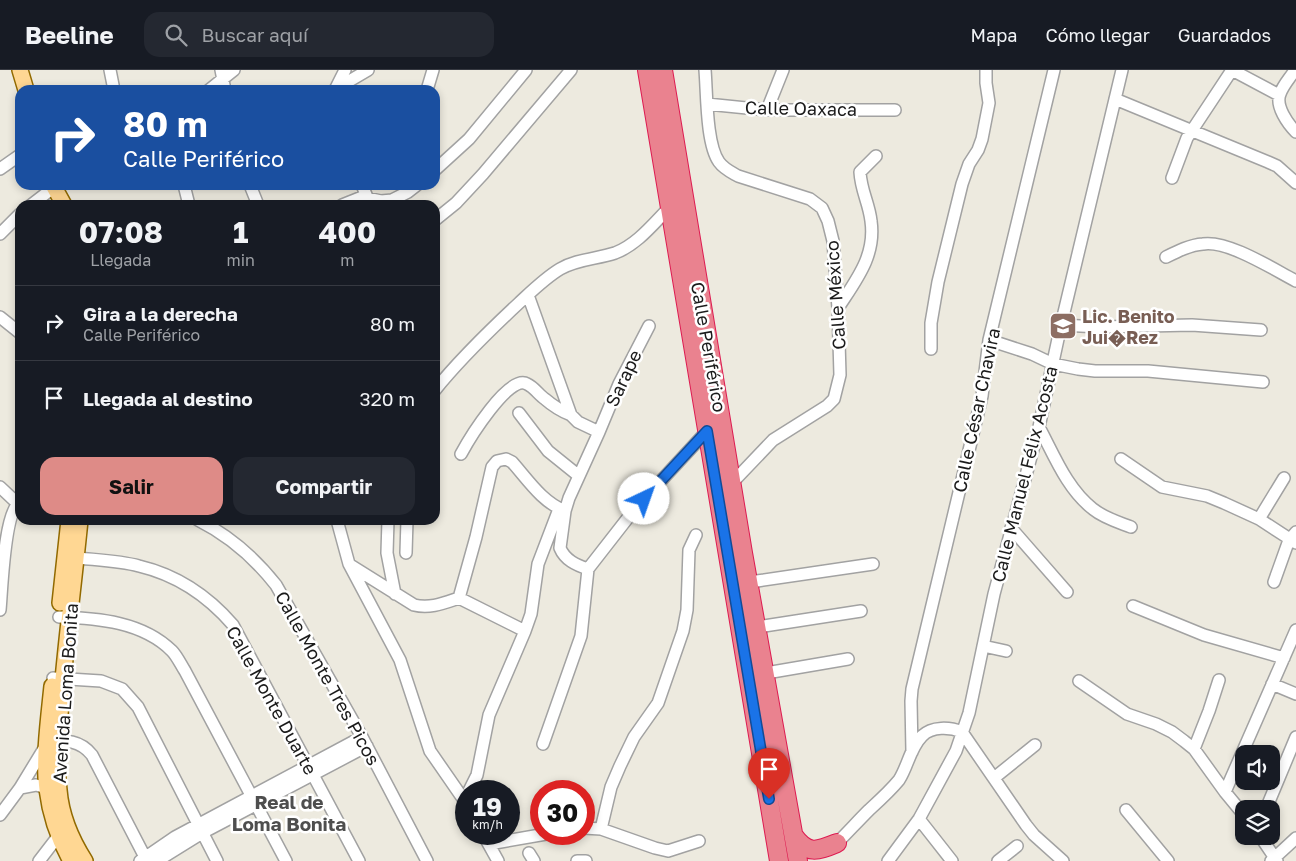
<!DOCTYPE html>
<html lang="es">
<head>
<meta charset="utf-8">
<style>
	:root { --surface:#171b24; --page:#242831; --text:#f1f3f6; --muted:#9ea1a6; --line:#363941; --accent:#de8b87 }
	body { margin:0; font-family:"Golos Text",sans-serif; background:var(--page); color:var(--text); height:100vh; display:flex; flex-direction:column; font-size:19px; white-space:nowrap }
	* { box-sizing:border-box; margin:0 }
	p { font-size:16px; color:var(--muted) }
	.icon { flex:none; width:28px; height:28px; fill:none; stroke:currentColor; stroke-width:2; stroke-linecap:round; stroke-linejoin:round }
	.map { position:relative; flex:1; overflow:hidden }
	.details { position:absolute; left:15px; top:130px; width:425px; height:325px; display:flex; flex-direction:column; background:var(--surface); border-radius:15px; box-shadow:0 2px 8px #0003 }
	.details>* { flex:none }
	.guide { position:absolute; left:15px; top:15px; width:425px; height:105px; border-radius:15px; box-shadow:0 2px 8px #0003; background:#1a4fa0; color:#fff; overflow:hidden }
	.controls { position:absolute; left:1235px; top:675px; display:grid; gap:10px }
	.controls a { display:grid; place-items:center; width:45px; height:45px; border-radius:10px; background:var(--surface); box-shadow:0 2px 8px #0003; font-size:25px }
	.speed { position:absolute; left:455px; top:710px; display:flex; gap:10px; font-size:25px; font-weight:700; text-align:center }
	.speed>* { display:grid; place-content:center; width:65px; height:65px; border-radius:50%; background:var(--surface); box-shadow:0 2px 8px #0003; line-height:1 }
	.speed small { font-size:12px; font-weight:400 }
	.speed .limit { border:8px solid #d22; background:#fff; color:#111 }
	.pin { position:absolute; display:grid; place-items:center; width:42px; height:42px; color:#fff; margin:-51px -21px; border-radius:50% 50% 50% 0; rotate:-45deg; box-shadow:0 0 5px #0007 }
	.pin .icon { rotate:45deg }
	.me { position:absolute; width:55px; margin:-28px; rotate:42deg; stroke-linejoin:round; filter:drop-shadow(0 0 4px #0008) }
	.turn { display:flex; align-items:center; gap:18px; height:105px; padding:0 25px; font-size:22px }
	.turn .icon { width:65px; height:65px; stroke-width:2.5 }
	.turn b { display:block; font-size:35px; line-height:42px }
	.eta { display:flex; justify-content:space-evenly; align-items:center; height:85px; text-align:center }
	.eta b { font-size:30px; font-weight:700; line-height:35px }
	.button { display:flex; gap:10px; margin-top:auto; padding:10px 25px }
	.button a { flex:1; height:58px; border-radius:15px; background:var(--accent); color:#111; font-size:20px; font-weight:700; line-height:58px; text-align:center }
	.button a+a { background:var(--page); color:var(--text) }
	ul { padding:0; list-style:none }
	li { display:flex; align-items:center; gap:15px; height:75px; padding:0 25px; border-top:1px solid var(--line) }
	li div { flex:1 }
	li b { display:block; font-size:19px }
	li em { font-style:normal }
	header { display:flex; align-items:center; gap:30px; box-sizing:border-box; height:70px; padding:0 25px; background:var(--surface); border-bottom:1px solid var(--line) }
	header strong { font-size:24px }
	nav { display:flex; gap:28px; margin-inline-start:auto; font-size:18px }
	.search { width:350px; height:45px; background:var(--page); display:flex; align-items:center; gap:12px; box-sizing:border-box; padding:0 18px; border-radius:15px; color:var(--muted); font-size:19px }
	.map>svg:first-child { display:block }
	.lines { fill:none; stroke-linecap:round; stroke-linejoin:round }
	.minor-casing { stroke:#a2a2a2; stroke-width:14 }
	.major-casing { stroke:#926a00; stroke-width:18 }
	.highway-casing { stroke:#dd1b51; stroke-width:20 }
	.minor { stroke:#fff; stroke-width:11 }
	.major { stroke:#ffd793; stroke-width:15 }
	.highway { stroke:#ea828f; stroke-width:18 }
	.route-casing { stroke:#114b97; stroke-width:12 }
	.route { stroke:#1a73e8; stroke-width:9 }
	.labels { text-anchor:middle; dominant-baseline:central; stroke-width:5; stroke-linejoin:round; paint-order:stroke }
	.street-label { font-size:18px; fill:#1b1b1b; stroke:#fff }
	.education-label { font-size:18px; font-weight:bold; fill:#785e54; stroke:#fff; text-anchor:start }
	.neighbourhood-label { font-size:19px; font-weight:bold; fill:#4e4e4e; stroke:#fff }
</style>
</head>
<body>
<header>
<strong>Beeline</strong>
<div class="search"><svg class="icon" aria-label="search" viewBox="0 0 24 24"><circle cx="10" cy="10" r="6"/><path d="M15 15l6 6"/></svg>Buscar aquí</div>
<nav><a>Mapa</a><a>Cómo llegar</a><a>Guardados</a></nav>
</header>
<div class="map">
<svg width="1296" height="791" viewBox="0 0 1296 791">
	<rect width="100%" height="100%" fill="#edeadf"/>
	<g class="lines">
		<g class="minor-casing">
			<path id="minor" d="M 110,0 L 114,20
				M 221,0 L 225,20
				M 705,0 C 707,23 706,74 719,92 C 724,99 731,102 738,106 L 810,129 L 822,138 L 828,151 L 833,171 L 838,238 L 840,305 L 834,329 L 827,336 L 773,370 L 732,413
				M 1232,0 L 1279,25
				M 1295,0 C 1290,8 1283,15 1280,24 C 1275,36 1288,54 1296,62
				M 336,18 L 345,0
				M 209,20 L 234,0
				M 334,20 L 368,0
				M 427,20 L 433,0
				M 1115,29 L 1268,92 L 1277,96 L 1296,113
				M 707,34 L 767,40 L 895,40
				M 767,40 L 783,0
				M 0,99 L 20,85
				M 435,100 L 469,69 L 526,0
				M 1172,108 L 1187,68 L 1232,0
				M 184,115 L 189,135
				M 250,115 L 258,135
				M 362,115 L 367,127
				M 31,135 L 57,115
				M 342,135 L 362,127 L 381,131 L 392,130 L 408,122 L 417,115
				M 435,150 L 456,133 L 483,104 L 571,0
				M 0,164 L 20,144
				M 1166,187 C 1178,181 1190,175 1203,174 C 1228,170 1273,199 1296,211
				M 528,225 L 571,345 L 578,352 L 599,362
				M 838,238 C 856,210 876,186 871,151 C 869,133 861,121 860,102 L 876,86
				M 0,247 L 20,263
				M 1061,255 L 1100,257 L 1192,255 L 1261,260
				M 989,270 L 1032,284 L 1053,294 L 1078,299 L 1095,301 L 1148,301 L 1263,312
				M 931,279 L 931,253 L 938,212 L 962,114 L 969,94 L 978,80 L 982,69 L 989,33 L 986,13 L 986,0
				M 435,320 C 460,289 490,260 519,233 C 532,221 545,208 560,199 C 577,189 597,189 615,183 C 637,175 654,153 670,137
				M 519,343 L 548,381 L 579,406
				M 1039,357 C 1054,385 1067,419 1093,439 C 1104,448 1118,452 1131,457
				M 461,384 C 468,371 509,303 527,314 C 534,317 539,325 545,329 C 553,336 561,341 571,345
				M 1121,389 L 1162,417 L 1207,426 L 1224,433 L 1259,449 L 1296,473
				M 0,417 L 17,433
				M 1259,449 L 1284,408
				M 198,450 C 230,466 254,487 276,515 L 362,667 L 427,791
				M 337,450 L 349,494 L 400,590 L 430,681 L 466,733
				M 388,450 L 387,483 L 395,524
				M 1011,458 L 1067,522
				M 406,483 L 407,450
				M 69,487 C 92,490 117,490 139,496 C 177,505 208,526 233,555 L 359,791
				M 350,495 L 414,535 C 430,539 444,533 459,528 L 525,561
				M 588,499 C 576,495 565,490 560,478 L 565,441 L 569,428 L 599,362 L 619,314 L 649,256
				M 588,499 L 634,440 L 707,361
				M 757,511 L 873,494
				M 1274,512 L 1289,470 L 1296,462
				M 459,528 L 476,467 L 492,397 L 497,391 L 506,389 L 512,392 C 528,410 542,432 565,441
				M 1133,536 L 1204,565 L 1284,588
				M 0,540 C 2,520 4,441 20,432
				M 59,547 C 98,548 143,552 172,581 C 177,586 181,595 185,601 L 286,791
				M 764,556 L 861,541
				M 983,576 L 1006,581
				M 772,602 L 848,589
				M 53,608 L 101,611 L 122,619 L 138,637 L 217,791
				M 1079,611 L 1127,644 L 1156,654 L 1172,662 L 1184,671 L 1194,679 L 1225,722 L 1244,745
				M 1272,614 L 1296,624
				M 543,674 L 581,566 L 588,499
				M 1194,679 L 1209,641 L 1219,610
				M 912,682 L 911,631 L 912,619 L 982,326 L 989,270 L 1054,0
				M 994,708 L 1035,675
				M 20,718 L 36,715 L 47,718
				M 469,721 L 477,705 L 489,645 L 525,561 L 531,544 L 538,494 L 559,439
				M 1225,722 L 1296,560
				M 1266,739 L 1296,667
				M 1126,740 L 1168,791
				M 0,745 L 20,718 L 48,672 C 66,670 80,670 92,685 L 147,791
				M 919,749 L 952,791
				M 584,758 L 601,759 L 655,778 L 668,781 L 699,771
				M 601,759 L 611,717 L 620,696 L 634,667 L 658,633 L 683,561 L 687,540 L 689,480 L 696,465
				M 483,764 L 498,791
				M 1260,766 L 1277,791
				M 837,773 C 848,762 858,751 869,740 C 880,730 890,721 899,710 C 908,696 910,678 922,666 C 932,656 950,657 962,662 L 1026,755 L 1034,765 L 1063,791
				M 489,774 L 546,764
				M 529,783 L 534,791
				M 39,791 L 59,765
				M 140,791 L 175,767 L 362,667
				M 157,791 L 202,763 L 367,676
				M 577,791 L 586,791
				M 888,791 L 919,749 L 956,681 L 969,643 L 994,524 L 1039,357 L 1061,255 L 1122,0
				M 998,791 L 1017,776
				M 1271,791 L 1296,768"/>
		</g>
		<g class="major-casing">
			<path id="major" d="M 20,0 L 26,20
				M 53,115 L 64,135
				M 80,450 C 74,511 66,571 61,632 C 59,661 55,691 59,720 C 61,745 71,769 85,791
				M 60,533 L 69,450
				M 52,616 C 49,646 43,689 47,719 C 50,743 59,770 71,791"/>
		</g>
		<g class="highway-casing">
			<path id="highway" d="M 647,0 L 779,791
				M 663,0 L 743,483 L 798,791
				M 794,766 C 808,785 817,781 837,773"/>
		</g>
		<use href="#minor" class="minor"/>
		<use href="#major" class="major"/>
		<use href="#highway" class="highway"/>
	</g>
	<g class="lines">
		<g class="route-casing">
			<path id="route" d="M 644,429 L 707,361 L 769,729"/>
		</g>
		<use href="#route" class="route"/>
	</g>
	<defs>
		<g id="school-square" transform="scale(1.4375)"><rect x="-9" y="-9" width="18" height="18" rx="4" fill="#8d6e63" stroke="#fff"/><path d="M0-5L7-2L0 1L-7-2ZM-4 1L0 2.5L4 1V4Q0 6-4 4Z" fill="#fff"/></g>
	</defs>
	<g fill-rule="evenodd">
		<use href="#school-square" x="1063" y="256"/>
	</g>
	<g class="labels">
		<g class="street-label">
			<text transform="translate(801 38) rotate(1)">Calle Oaxaca</text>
			<text transform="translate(835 225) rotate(-94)">Calle México</text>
			<text transform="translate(709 277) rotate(80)">Calle Periférico</text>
			<text transform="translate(623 308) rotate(-65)">Sarape</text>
			<text transform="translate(976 340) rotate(-78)">Calle César Chavira</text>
			<text transform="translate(1024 404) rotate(-76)">Calle Manuel Félix Acosta</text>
			<text transform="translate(328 608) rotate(61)">Calle Monte Tres Picos</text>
			<text transform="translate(65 623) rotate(-86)">Avenida Loma Bonita</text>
			<text transform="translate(272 630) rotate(61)">Calle Monte Duarte</text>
		</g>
		<g class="education-label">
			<text x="1082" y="246">Lic. Benito<tspan x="1082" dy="21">Jui�Rez</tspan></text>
		</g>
		<g class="neighbourhood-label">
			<text x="289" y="731">Real de<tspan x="289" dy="22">Loma Bonita</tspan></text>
		</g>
	</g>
</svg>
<div class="controls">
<a><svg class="icon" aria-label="sound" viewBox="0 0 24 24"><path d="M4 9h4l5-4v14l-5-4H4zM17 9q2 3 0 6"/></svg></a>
<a><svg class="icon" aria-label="layers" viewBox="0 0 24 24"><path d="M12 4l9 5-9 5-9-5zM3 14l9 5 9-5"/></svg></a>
</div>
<div class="speed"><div>19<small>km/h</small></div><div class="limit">30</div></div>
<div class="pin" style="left:769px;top:729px;background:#d93025"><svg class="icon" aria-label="arrive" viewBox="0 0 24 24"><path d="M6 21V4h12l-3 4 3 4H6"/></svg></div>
<svg class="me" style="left:644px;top:429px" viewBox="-20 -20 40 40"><circle r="19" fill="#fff"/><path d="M0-13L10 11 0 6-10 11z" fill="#1a73e8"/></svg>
<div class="guide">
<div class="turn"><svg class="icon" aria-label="right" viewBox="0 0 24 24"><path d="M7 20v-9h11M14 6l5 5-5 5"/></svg><div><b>80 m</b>Calle Periférico</div></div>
</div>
<section class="details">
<div class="eta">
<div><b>07:08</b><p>Llegada</p></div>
<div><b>1</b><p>min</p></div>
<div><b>400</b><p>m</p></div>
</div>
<ul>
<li><svg class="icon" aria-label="right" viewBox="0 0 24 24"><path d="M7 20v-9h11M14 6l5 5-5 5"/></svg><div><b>Gira a la derecha</b><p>Calle Periférico</p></div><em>80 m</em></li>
<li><svg class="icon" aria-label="arrive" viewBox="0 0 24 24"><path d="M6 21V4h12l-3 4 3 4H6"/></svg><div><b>Llegada al destino</b></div><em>320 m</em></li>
</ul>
<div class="button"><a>Salir</a><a>Compartir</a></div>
</section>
</div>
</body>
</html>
